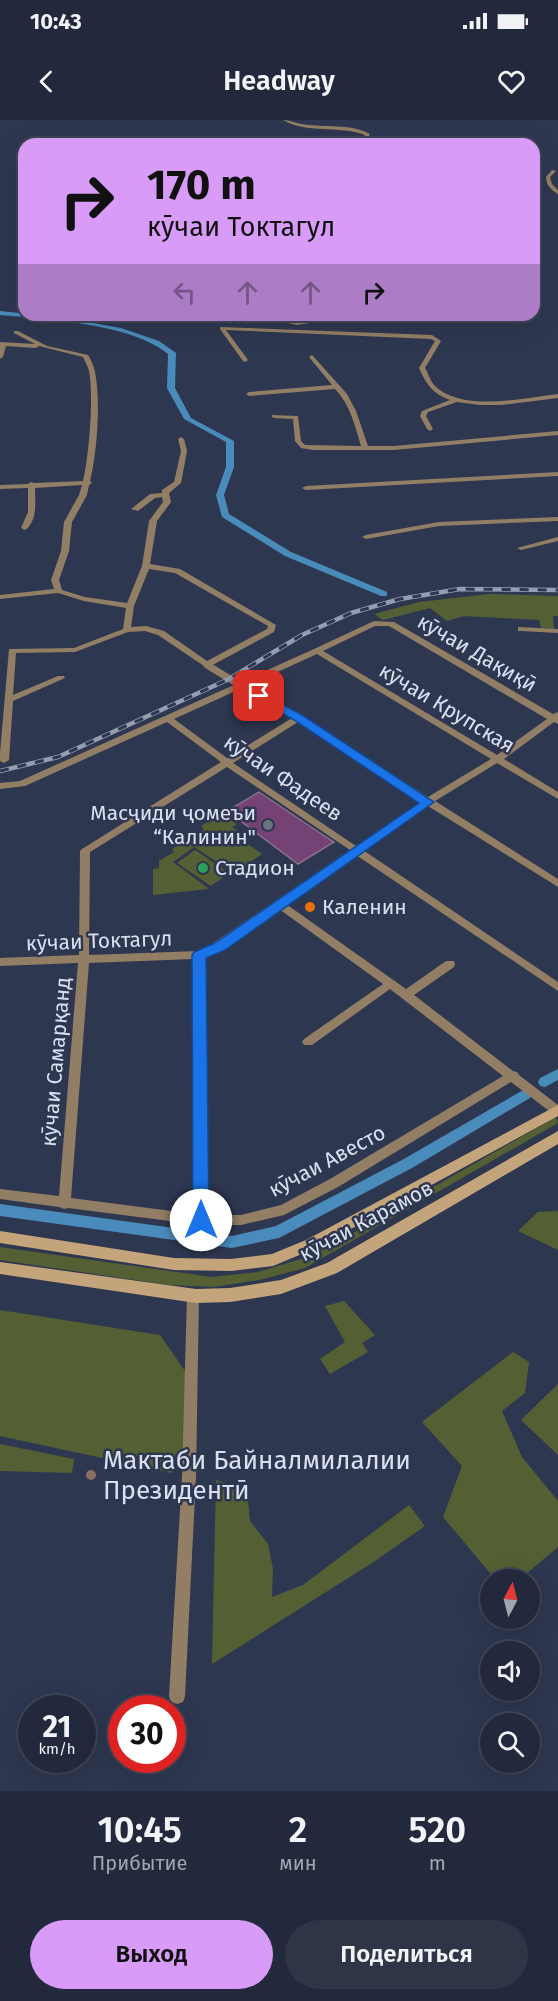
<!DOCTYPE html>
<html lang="ru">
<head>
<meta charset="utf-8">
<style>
	:root { --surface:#22293c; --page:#2e3547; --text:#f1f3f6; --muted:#a2a6af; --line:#3f4556; --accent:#d89bf8 }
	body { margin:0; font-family:"Fira Sans",sans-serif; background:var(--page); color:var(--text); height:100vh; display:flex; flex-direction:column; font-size:22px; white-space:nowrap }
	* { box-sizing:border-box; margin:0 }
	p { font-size:20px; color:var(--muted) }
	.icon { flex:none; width:33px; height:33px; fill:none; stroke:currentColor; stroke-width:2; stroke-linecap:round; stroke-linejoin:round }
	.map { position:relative; height:1671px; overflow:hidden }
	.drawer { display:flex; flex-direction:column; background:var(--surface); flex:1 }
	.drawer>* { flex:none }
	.banner { position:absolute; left:18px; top:18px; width:522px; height:183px; border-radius:18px; box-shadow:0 6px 24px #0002,0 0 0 2px var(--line); background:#d89bf8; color:#111; overflow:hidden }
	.needle { width:39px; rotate:7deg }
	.buttons { position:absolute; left:480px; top:1449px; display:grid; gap:12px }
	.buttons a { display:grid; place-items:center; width:60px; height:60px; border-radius:50%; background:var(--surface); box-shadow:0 6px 24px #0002,0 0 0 2px var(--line); font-size:30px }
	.speed { position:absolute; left:18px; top:1575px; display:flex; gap:12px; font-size:30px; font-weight:700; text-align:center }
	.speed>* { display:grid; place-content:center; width:78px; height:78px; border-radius:50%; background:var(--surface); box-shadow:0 6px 24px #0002,0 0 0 2px var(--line); line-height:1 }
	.speed small { font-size:15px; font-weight:400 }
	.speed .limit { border:9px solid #d22; background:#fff; color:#111 }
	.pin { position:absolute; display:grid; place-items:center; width:51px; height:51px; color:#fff; margin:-26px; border-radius:12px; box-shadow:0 3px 9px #0006 }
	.me { position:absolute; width:66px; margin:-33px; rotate:0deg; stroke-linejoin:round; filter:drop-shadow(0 0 4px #0008) }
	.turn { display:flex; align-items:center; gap:21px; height:126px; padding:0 30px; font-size:27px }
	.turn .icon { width:78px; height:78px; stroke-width:2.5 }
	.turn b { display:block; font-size:42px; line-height:51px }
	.lanes { display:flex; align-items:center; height:57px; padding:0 30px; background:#0003; justify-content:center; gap:30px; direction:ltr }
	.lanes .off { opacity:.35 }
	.eta { display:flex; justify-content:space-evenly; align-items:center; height:102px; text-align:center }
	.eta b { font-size:36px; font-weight:600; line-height:42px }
	.cta { display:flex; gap:12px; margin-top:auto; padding:12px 30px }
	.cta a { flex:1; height:69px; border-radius:36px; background:var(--accent); color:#111; font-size:24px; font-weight:600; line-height:69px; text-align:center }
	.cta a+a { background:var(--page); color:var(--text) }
	.status { display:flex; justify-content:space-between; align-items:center; height:42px; padding:0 30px; background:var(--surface); direction:ltr }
	.status svg { height:16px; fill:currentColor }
	header { display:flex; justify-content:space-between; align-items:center; height:78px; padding:0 30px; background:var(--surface); font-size:27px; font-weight:600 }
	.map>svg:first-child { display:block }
	.green { fill:#546033 }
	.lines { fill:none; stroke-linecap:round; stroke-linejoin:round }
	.canal { fill:#498bbb; fill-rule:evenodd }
	.building { fill:#744275; stroke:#897189; stroke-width:1.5 }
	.pedestrian { stroke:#927e64; stroke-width:7 }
	.minor { fill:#927e64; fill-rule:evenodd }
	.secondary { fill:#c4a57b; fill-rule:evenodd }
	.rail-casing { stroke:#969db0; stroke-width:4.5 }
	.rail { stroke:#2e3750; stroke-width:3; stroke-dasharray:9; stroke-linecap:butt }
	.route { fill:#1a73e8; stroke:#114b97; stroke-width:1.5 }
	.worship-dot { fill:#6b7280; stroke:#2e3750; stroke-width:2 }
	.leisure-dot { fill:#2e9e5b; stroke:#2e3750; stroke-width:2 }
	.food-dot { fill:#e8710a; stroke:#2e3750; stroke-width:2 }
	.education-dot { fill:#8d6e63; stroke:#2e3750; stroke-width:2 }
	.labels { text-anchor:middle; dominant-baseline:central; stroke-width:5; stroke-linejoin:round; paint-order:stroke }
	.street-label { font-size:21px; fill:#dae0f0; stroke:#2e3750 }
	.poi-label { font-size:21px; fill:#dae0f0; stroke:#2e3750; text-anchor:start }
	.near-poi-label { font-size:26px; fill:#dae0f0; stroke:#2e3750; text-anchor:start }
</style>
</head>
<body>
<div class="status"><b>10:43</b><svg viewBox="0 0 49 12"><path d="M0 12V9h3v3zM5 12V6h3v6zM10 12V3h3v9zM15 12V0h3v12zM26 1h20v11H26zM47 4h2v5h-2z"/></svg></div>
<header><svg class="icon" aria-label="back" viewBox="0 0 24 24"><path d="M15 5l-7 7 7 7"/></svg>Headway<svg class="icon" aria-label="heart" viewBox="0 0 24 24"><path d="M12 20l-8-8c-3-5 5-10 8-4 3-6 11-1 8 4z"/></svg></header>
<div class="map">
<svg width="558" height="1671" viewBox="0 0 558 1671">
	<rect width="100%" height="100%" fill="#2e3750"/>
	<path class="green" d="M 490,474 L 558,476 L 558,496 L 553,496 L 554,509 L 541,508 L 539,500 L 464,496 L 447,501 L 430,488 L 383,500 L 374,494 L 419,482 Z
		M 221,693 L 237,704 L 232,707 L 239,712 L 236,716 L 262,734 L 234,753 L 194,727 L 173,742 L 209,769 L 153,775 L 153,749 L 159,748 L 159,741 L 174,732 L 172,729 L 204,709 L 201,706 Z
		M 195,730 L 229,753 L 211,766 L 177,743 Z
		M 556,997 L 558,1003 L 305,1148 L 259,1160 L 214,1167 L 169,1165 L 0,1140 L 0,1127 L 212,1157 L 258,1152 L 304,1138 L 346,1117 Z
		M 558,1091 L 558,1130 L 518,1111 L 538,1092 Z
		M 344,1181 L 375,1215 L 362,1223 L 368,1232 L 330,1254 L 320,1239 L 345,1222 L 325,1186 Z
		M 0,1190 L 160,1215 L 194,1264 L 188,1321 L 172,1353 L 0,1316 Z
		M 513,1232 L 529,1242 L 525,1273 L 502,1291 L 522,1337 L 558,1381 L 558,1427 L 520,1459 L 495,1459 L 443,1397 L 462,1346 L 422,1302 Z
		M 558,1264 L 558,1335 L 521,1300 Z
		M 0,1324 L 74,1339 L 72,1353 L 0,1351 Z
		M 216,1360 L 247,1369 L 250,1401 L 268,1424 L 273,1449 L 272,1477 L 303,1465 L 409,1385 L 425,1406 L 372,1443 L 212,1544 Z"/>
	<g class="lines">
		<path class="canal" d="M 0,191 L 59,197 L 121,208 L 159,221 L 176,233 L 175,268 L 191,298 L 234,321 L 234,347 L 224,375 L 229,394 L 291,432 L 387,472 L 387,476 L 381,476 L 285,436 L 222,397 L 216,375 L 226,347 L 226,322 L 184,299 L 167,268 L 168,234 C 133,204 46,199 0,195 Z
			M 558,949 L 558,960 L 545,967 L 540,966 L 538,962 L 540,958 Z
			M 525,969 L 530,970 L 532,974 L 530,978 L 412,1048 L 279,1118 L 232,1128 L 0,1096 L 0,1084 L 232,1116 L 276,1106 L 402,1040 Z"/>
	</g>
	<path class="building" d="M 259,672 L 320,713 L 334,722 L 298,744 L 227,691 Z"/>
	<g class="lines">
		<path class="pedestrian" d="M 207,545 L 240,565"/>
		<path class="minor" d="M 283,0 C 290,0 295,3 302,4 C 325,8 349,3 370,14 C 366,21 360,24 352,24 L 363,18 L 365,15 C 339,5 306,14 283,0 Z
			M 552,50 L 556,51 L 550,57 L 552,64 L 558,70 L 558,74 C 551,70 546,65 546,57 Z
			M 275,195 L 281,195 C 291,206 341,195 358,195 L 297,205 L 280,201 Z
			M 220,207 L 432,215 L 441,221 L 425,248 C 428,253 430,260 434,265 C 461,293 523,278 558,274 L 558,278 L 501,285 L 480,285 L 457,282 L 428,292 L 426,296 L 433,309 L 430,311 L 427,309 L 420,296 L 422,291 L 450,280 C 433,274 426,264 419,248 L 435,221 L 431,219 L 226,210 L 248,240 L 245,242 L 243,241 L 220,209 Z
			M 14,211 L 18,211 L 47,226 L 88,235 C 91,240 94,246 95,252 C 101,282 97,333 90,361 L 92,363 L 89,365 L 87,375 L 72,402 L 69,431 L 59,460 L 62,470 L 85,477 L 127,483 L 142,446 L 149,401 L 163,382 L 162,377 L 155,378 L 138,391 L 131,389 L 150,374 L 162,373 L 162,370 L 174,362 L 181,331 L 178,319 L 181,317 L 184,319 L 187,331 L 181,363 L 169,373 L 171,382 L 157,401 L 150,444 L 180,449 L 276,505 L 274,512 L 207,548 L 158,515 L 145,511 L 128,512 L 75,532 L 16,533 L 13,575 L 58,556 L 64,556 L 65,558 L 13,581 L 9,640 L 4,643 L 0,641 L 0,633 L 9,529 L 74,528 L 123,509 L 126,488 L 84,481 L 58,473 L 0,479 L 0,475 L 54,469 L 51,460 L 61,431 L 64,402 L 79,375 L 82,365 L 35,368 C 35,382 38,401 25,410 L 21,408 L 28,392 L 28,368 L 0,369 L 0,365 L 28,364 L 31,362 L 34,363 L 83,361 C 89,336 94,276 89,251 C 88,246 85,242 83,237 L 39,226 L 36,228 L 6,226 L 3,237 L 0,239 L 0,222 L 35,224 L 14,213 ZM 149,449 L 175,453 L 268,506 L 267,509 L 207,541 L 164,511 L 146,506 L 131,507 L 134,486 Z
			M 312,235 L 347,274 L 356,291 L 368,326 L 394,326 L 558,311 L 558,315 L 394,330 L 313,330 L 301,328 L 295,321 L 293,299 L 274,298 L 272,297 L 272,295 L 298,296 L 301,321 L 305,325 L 361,326 C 355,306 350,284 335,269 L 249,276 L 246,274 L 249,272 L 332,265 L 309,237 Z
			M 558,352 L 558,356 L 306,370 L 302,368 L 306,366 Z
			M 558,397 L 558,401 L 439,406 L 366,419 L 362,417 L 366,415 L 439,402 Z
			M 558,417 L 558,421 L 521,430 L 517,428 Z
			M 374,501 L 394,502 L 553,594 L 558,592 L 558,604 L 554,602 L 504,639 L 558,672 L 558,679 L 497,643 L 435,681 L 558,759 L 558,767 L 428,686 L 363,730 L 558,862 L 558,871 L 356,735 L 286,784 L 406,869 L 446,841 L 454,841 L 455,844 L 454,847 L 414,875 L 513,951 L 517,952 L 519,955 L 558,985 L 558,995 L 553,994 L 511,962 L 338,1067 L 284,1095 L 241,1105 L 201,1105 L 68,1088 L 64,1089 L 59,1087 L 0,1079 L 0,1069 L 59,1076 L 78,843 L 0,846 L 0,838 L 79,835 L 80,731 L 82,729 L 221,642 L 167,602 L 25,666 L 0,669 L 0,663 L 20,661 L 314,529 ZM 375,506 L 389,506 L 547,599 L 497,635 L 323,531 ZM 317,534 L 491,639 L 428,677 L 301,596 L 247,566 ZM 240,569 L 292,598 L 227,638 L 174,599 ZM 298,602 L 422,681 L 356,726 L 233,643 ZM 227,647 L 350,730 L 206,828 L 198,831 L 89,835 L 90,732 ZM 279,789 L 383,864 L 304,919 L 302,922 L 304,925 L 312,925 L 390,869 L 503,956 L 330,1059 L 281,1085 L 241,1095 L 207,1095 L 204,837 L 214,834 ZM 194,839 L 195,1094 L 71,1078 L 89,843 Z
			M 518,507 L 558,509 L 558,513 L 521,511 L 518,511 Z
			M 193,1169 L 198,1171 L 199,1175 L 196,1356 L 185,1576 L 183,1582 L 177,1584 L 171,1582 L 169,1576 L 182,1356 L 187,1175 L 188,1171 Z"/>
		<path class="secondary" d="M 558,985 L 558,996 L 316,1128 L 273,1146 L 231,1151 L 174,1150 L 0,1123 L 0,1111 L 174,1138 L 231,1139 L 272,1134 L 306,1120 Z
			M 558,1011 L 558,1024 L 337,1153 L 281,1174 L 230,1182 L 196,1183 L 0,1154 L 0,1142 L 196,1169 L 230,1168 L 281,1160 L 327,1143 Z"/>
		<g class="rail-casing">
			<path id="rail" d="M 0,651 L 58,637 L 229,559 L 302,515 L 351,493 L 400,479 L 460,469 L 558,470"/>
		</g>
		<use href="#rail" class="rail"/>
	</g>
	<path class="route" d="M 259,572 L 302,595 L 434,682 L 225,830 L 206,838 L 209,1100 L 206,1105 L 201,1107 L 195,1105 L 193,1100 L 192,835 L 194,832 L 215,823 L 419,683 L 294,600 L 255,578 L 254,576 Z"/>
	<circle class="worship-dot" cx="268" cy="705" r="6"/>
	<circle class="leisure-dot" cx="203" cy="748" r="6"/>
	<circle class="food-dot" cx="310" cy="787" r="6"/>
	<circle class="education-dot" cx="91" cy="1355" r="6"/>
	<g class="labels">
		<g class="street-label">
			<text transform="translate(477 533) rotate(30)">кӯчаи Дақиқӣ</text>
			<text transform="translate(447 588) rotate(31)">кӯчаи Крупская</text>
			<text transform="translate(283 658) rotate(34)">кӯчаи Фадеев</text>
			<text transform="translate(99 821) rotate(-2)">кӯчаи Токтагул</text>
			<text transform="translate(56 942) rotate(-85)">кӯчаи Самарқанд</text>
			<text transform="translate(327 1041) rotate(-28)">кӯчаи Авесто</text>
			<text transform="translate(366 1101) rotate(-28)">кӯчаи Карамов</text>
		</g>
		<g class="poi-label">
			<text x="256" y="693" text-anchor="end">Масҷиди ҷомеъи<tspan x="256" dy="24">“Калинин"</tspan></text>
			<text x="215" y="748">Стадион</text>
			<text x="322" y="787">Каленин</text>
		</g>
		<g class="near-poi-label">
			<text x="103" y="1340">Мактаби Байналмилалии<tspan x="103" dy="30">Президентӣ</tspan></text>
		</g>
	</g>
</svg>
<div class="buttons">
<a><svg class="needle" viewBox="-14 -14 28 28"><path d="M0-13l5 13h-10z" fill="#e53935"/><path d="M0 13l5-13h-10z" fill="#a2a6af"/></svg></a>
<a><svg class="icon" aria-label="sound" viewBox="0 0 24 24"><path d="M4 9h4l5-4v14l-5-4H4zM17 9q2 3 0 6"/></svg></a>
<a><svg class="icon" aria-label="search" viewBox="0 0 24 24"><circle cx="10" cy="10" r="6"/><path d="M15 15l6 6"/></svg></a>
</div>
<div class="speed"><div>21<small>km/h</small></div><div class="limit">30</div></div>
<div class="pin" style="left:259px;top:576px;background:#d93025"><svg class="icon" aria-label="arrive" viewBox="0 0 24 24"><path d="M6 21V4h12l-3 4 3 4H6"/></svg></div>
<svg class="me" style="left:201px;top:1100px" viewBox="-20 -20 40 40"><circle r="19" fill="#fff"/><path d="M0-13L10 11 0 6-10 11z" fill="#1a73e8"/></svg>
<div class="banner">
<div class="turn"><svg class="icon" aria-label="right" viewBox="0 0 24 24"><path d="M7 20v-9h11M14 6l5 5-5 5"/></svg><div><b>170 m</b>кӯчаи Токтагул</div></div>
<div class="lanes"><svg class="icon off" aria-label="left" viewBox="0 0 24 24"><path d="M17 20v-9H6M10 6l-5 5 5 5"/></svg><svg class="icon off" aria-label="ahead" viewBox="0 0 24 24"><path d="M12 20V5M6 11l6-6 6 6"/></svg><svg class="icon off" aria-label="ahead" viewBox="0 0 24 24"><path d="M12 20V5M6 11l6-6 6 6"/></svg><svg class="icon" aria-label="right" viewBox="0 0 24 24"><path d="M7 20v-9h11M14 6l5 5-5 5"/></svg></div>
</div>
</div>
<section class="drawer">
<div class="eta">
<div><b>10:45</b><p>Прибытие</p></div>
<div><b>2</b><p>мин</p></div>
<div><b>520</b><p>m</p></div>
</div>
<div class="cta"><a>Выход</a><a>Поделиться</a></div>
</section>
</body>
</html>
